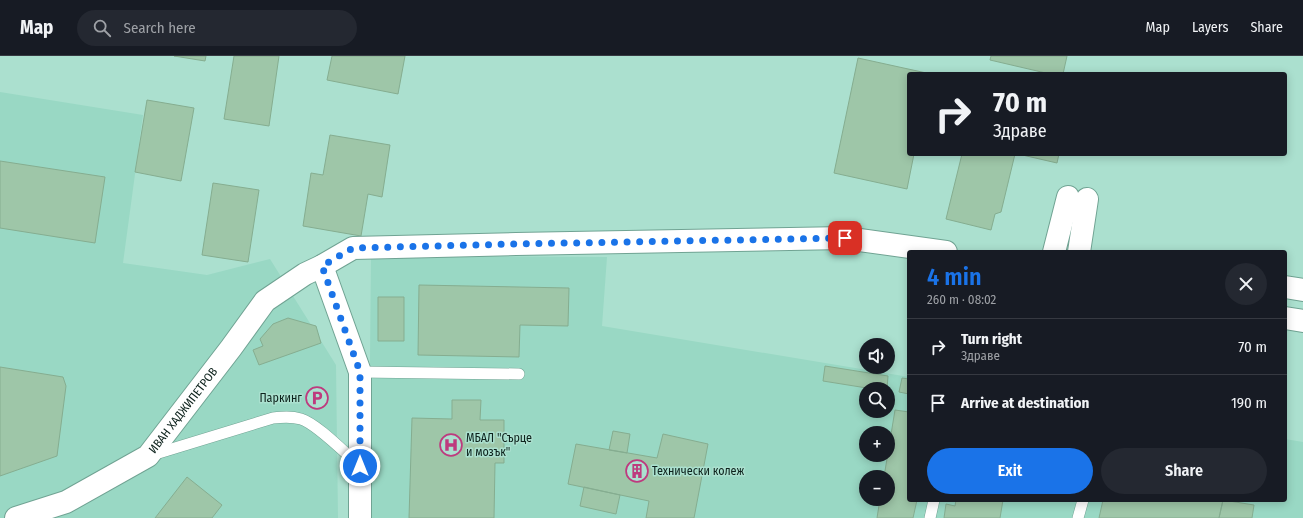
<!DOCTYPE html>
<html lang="en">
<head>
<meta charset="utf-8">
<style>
	:root { --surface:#171b24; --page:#242831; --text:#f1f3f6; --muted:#9ea1a6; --line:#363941; --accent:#1a73e8 }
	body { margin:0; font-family:"Fira Sans Condensed",sans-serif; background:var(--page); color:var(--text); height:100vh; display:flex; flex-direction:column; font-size:15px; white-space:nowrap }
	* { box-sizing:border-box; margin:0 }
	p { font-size:13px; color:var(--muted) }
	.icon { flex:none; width:22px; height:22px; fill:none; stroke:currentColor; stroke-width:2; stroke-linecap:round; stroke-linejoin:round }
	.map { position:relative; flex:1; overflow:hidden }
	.drawer { position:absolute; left:907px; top:194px; width:380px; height:252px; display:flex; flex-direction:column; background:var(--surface); border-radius:4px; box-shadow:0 2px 10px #0003 }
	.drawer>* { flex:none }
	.guide { position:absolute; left:907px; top:16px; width:380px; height:84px; border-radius:4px; box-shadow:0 2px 10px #0003; background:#171b24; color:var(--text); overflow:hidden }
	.buttons { position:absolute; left:859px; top:282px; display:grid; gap:8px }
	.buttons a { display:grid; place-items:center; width:36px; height:36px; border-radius:50%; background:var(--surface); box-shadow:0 2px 10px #0003; font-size:20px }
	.pin { position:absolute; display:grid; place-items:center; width:34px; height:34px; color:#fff; margin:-17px; border-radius:8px; box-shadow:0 2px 6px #0006 }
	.me { position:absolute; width:44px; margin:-22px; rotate:0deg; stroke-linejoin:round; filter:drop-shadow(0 0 3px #0008) }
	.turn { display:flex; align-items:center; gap:14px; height:84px; padding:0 20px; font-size:18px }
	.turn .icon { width:52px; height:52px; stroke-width:2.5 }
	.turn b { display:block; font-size:28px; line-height:34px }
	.round { display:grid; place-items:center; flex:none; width:42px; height:42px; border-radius:21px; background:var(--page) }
	.head { display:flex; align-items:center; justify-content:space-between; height:68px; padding:0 20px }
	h1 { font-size:24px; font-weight:600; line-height:30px; color:var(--accent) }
	.action { display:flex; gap:8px; margin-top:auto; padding:8px 20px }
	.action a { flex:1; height:46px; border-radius:24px; background:var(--accent); color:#fff; font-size:16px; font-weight:600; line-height:46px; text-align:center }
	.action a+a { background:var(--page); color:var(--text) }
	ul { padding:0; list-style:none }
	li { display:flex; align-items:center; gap:12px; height:56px; padding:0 20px; border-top:1px solid var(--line) }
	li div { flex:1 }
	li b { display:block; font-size:15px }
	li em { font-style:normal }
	header { display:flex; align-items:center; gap:24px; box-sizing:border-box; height:56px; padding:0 20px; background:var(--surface); border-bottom:1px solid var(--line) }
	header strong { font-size:19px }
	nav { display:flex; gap:22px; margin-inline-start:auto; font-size:14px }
	.search { width:280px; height:36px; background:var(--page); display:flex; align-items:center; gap:10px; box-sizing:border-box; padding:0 14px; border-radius:22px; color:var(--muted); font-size:15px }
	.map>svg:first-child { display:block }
	.built { fill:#99d8c4; fill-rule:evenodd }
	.building { fill:#9ec6a8; stroke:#85ad90 }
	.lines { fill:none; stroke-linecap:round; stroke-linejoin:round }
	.lane-casing { stroke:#70a393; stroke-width:12 }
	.street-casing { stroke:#70a393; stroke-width:24 }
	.lane { stroke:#fff; stroke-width:11 }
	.street { stroke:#fff; stroke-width:22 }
	.route { stroke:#1a73e8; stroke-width:7; stroke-dasharray:0 12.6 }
	.labels { text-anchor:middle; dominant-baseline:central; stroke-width:3; stroke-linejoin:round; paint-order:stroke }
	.poi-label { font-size:12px; fill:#0d221c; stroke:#abe0cf; text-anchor:start }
	.street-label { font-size:12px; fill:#0d221c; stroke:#abe0cf }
</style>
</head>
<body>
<header>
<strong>Map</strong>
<div class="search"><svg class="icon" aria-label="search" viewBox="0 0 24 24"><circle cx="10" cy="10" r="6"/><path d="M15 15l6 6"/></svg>Search here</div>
<nav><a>Map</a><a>Layers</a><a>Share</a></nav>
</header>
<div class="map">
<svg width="1303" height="462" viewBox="0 0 1303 462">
	<rect width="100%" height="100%" fill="#abe0cf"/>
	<path class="built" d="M 0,36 L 143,59 L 123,207 L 207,219 L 270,203 L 336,309 L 338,462 L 0,462 Z
		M 371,200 L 607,201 L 602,270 L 909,321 L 909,444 L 1285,444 L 1285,383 L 1303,386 L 1303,462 L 372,462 L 370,302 ZM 866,333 L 888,333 L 888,355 L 866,355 ZM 866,377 L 888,377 L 888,399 L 866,399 ZM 866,421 L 888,421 L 888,443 L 866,443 Z"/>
	<path class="building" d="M 174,0 L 206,0 L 205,5 Z
		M 234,0 L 279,0 L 269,70 L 224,63 Z
		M 332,0 L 405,0 L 398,38 L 327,24 Z
		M 991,0 L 1067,0 L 1063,18 L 1050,18 L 990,4 Z
		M 858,2 L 931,18 L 909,18 L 909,98 L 914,98 L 907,133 L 834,117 Z
		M 147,44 L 194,52 L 181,125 L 135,116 Z
		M 330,79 L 390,89 L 382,141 L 368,138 L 361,180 L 303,170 L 311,117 L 323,119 Z
		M 962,98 L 1015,98 L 1001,156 L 995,158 L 991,174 L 946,163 Z
		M 1018,98 L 1059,98 L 1057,107 Z
		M 0,105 L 105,121 L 95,187 L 0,172 Z
		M 213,127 L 259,134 L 248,206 L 202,199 Z
		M 419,229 L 569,232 L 568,270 L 520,269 L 519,301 L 418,299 Z
		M 378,241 L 404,241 L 404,285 L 378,285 Z
		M 288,262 L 316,270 L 321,287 L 259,309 L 253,294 L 263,290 L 260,283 L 273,268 Z
		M 825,310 L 888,320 L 887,333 L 873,333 L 823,325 Z
		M 0,311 L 63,321 L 66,330 L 57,400 L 0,420 Z
		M 902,322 L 909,323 L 909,338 L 899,336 Z
		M 452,344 L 481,344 L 480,364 L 504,364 L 504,407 L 495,407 L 494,462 L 409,462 L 412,362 L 452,363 Z
		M 895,354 L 909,356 L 909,444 L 917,444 L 913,462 L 877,462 L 880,443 L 888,443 L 888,421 L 884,421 Z
		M 613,375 L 630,378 L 627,397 L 609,394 Z
		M 663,378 L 708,388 L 694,462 L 646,462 L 649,445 L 568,428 L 576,388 L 657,402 Z
		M 187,421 L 222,449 L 212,462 L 155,462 Z
		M 584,431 L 620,439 L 616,458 L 580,450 Z
		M 956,444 L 1003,444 L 1000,462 L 944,462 L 946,448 L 955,450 Z
		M 1103,444 L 1223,444 L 1219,462 L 1099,462 Z
		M 1223,444 L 1254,449 L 1252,462 L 1219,462 Z"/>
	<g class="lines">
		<g class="lane-casing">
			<path id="lane" d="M 360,316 L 519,318
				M 152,399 L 273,362 C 282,361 291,360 301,363 C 317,368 345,397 359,409
				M 930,462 L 934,444
				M 1078,462 L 1083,444"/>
		</g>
		<g class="street-casing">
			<g id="street">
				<path d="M 1054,196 L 1068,141"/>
				<path d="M 1079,196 L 1087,143"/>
				<path d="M 322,210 L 360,316 L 360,462"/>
				<path d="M 1285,231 L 1303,234"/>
				<path d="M 1285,262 L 1303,265"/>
				<path id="s1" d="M 16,462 L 66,446 L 148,400 L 231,292 L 265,245 L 305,218 L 322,210 L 353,192 L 516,188 L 845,182 L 946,196"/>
			</g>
		</g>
		<use href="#lane" class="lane"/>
		<use href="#street" class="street"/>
	</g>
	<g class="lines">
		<path class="route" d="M 360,410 L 360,316 L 322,210 L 353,192 L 516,188 L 845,182"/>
	</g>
	<defs>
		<g id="parking-ring" transform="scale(1.15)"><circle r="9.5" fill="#abe0cf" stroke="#be3a7e" stroke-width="1.5"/><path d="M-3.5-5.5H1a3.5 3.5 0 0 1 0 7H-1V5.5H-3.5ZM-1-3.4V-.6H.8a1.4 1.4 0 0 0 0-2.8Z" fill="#be3a7e"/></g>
		<g id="hospital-ring" transform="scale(1.15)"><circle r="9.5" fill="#abe0cf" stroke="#be3a7e" stroke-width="1.5"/><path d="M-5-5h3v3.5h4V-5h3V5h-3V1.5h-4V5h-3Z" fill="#be3a7e"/></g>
		<g id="building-ring" transform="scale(1.15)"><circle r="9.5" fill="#abe0cf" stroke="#be3a7e" stroke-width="1.5"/><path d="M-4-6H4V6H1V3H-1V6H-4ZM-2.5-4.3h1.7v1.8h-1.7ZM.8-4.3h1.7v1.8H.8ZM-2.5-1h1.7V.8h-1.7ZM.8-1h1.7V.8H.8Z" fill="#be3a7e"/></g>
	</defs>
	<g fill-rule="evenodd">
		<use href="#parking-ring" x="317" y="342"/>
		<use href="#hospital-ring" x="451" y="389"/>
		<use href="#building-ring" x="637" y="415"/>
	</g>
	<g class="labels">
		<g class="poi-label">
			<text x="302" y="342" text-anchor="end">Паркинг</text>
			<text x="466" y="382">МБАЛ "Сърце<tspan x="466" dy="14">и мозък"</tspan></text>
			<text x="652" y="415">Технически колеж</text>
		</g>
		<g class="street-label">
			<text stroke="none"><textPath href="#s1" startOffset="204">ИВАН ХАДЖИПЕТРОВ</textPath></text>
		</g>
	</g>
</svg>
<div class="buttons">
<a><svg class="icon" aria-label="sound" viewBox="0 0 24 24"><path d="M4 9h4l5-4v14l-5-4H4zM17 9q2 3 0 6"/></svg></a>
<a><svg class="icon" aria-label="search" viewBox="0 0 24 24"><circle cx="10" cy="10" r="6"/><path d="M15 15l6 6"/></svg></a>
<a>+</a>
<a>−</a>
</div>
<div class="pin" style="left:845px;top:182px;background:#d93025"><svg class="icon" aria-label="arrive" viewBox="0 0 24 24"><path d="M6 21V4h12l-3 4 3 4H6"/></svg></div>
<svg class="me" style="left:360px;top:410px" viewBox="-20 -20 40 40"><circle r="17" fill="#1a73e8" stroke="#fff" stroke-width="3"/><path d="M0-11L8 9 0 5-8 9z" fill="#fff"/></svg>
<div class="guide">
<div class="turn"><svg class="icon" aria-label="right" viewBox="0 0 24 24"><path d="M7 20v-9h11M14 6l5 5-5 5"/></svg><div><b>70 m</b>Здраве</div></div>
</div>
<section class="drawer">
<div class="head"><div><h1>4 min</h1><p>260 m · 08:02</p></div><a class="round"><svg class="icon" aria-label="close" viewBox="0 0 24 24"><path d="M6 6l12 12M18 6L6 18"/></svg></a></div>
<ul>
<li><svg class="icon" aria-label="right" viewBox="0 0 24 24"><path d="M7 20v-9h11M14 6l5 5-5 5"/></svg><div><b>Turn right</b><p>Здраве</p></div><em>70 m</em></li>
<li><svg class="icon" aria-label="arrive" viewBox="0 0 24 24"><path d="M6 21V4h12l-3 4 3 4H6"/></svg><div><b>Arrive at destination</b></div><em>190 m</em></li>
</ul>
<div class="action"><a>Exit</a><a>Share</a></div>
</section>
</div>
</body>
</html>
